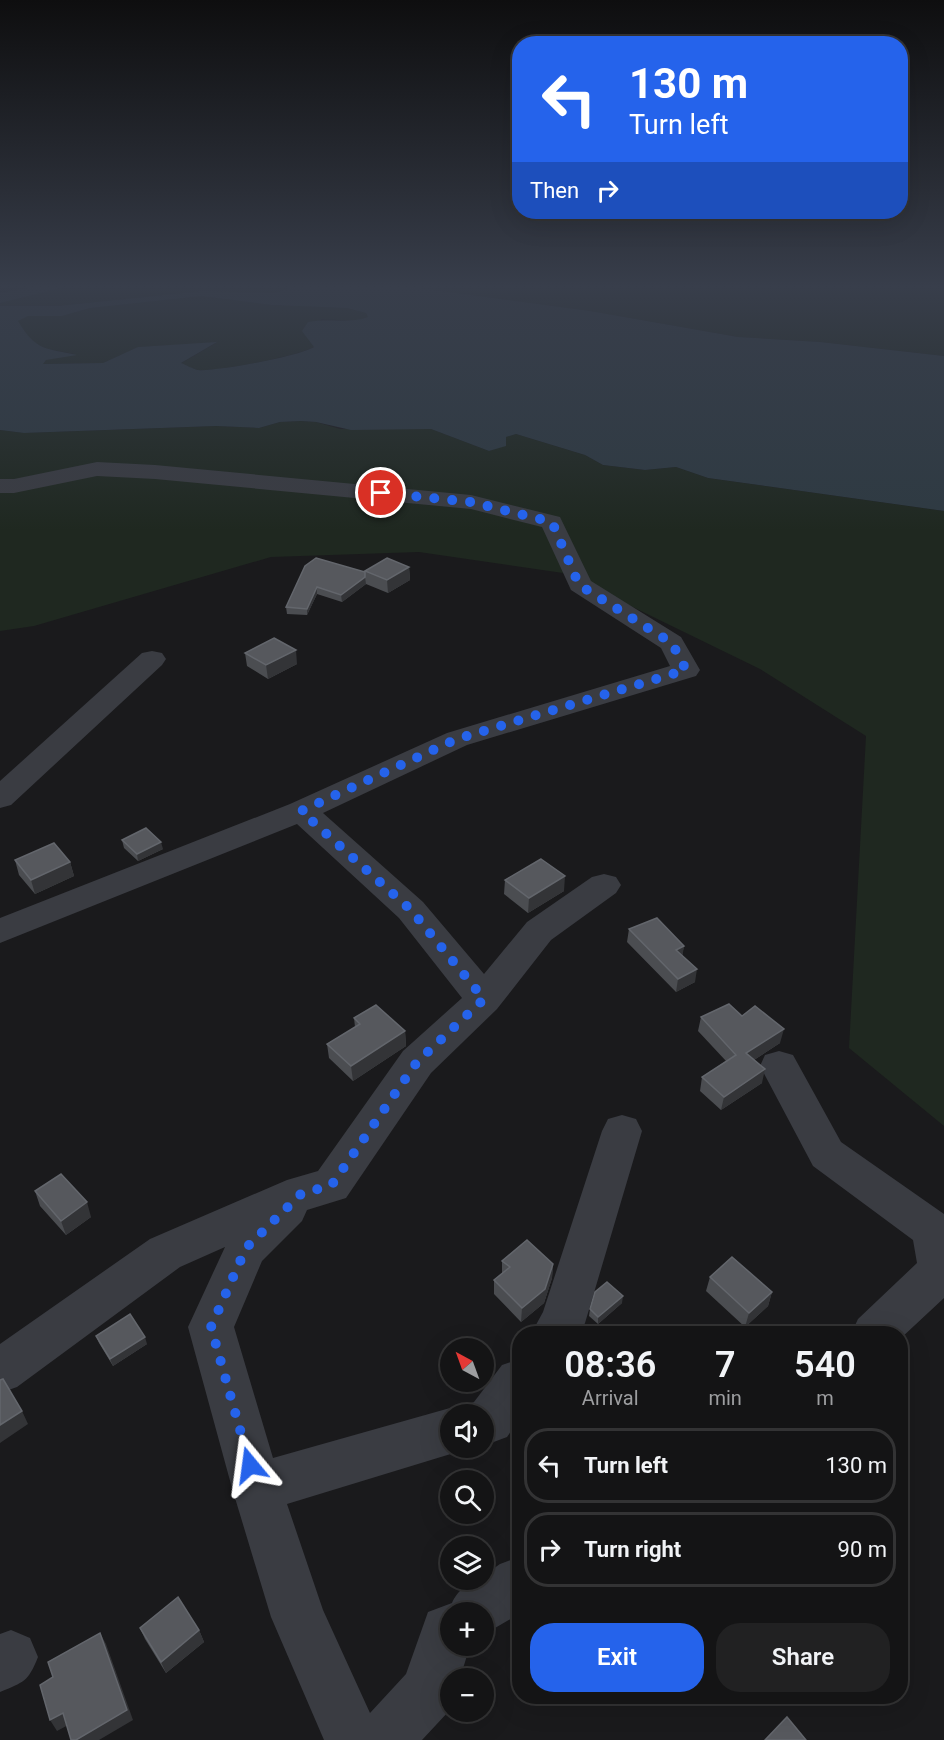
<!DOCTYPE html>
<html lang="en">
<head>
<meta charset="utf-8">
<style>
	:root { --surface:#141415; --page:#212122; --text:#f1f3f6; --muted:#9d9ea0; --line:#333334; --accent:#2563eb }
	body { margin:0; font-family:Roboto,sans-serif; background:var(--page); color:var(--text); height:100vh; display:flex; flex-direction:column; font-size:22px; white-space:nowrap }
	* { box-sizing:border-box; margin:0 }
	p { font-size:20px; color:var(--muted) }
	.icon { flex:none; width:33px; height:33px; fill:none; stroke:currentColor; stroke-width:2; stroke-linecap:round; stroke-linejoin:round }
	.map { position:relative; flex:1; overflow:hidden }
	.panel { position:absolute; left:512px; top:1326px; width:396px; height:378px; display:flex; flex-direction:column; background:var(--surface); border-radius:24px; box-shadow:0 6px 24px #0002,0 0 0 2px var(--line) }
	.panel>* { flex:none }
	.guide { position:absolute; left:512px; top:36px; width:396px; height:183px; border-radius:24px; box-shadow:0 6px 24px #0002,0 0 0 2px var(--line); background:#2563eb; color:#fff; overflow:hidden }
	.needle { width:39px; rotate:319deg }
	.fabs { position:absolute; left:440px; top:1338px; display:grid; gap:12px }
	.fabs a { display:grid; place-items:center; width:54px; height:54px; border-radius:50%; background:var(--surface); box-shadow:0 6px 24px #0002,0 0 0 2px var(--line); font-size:30px }
	.pin { position:absolute; display:grid; place-items:center; width:51px; height:51px; color:#fff; margin:-26px; border:3px solid #fff; border-radius:50%; box-shadow:0 2px 6px #0007 }
	.me { position:absolute; width:66px; margin:-33px; rotate:344deg; stroke-linejoin:round; filter:drop-shadow(0 0 4px #0008) }
	.turn { display:flex; align-items:center; gap:21px; height:126px; padding:0 18px; font-size:27px }
	.turn .icon { width:78px; height:78px; stroke-width:2.5 }
	.turn b { display:block; font-size:42px; line-height:51px }
	.then { display:flex; align-items:center; height:57px; padding:0 18px; background:#0003; gap:12px; font-size:22px }
	.eta { display:flex; justify-content:space-evenly; align-items:center; height:102px; text-align:center }
	.eta b { font-size:36px; font-weight:600; line-height:42px }
	.primary-button { display:flex; gap:12px; margin-top:auto; padding:12px 18px }
	.primary-button a { flex:1; height:69px; border-radius:24px; background:var(--accent); color:#fff; font-size:24px; font-weight:600; line-height:69px; text-align:center }
	.primary-button a+a { background:var(--page); color:var(--text) }
	ul { padding:0; list-style:none }
	li { display:flex; align-items:center; gap:18px; height:75px; margin:0 12px 9px; padding:0 6px; border:3px solid var(--line); border-radius:24px }
	li div { flex:1 }
	li b { display:block; font-size:22px }
	li em { font-style:normal }
	.map>svg:first-child { display:block }
	.green { fill:#1f2820 }
	.water { fill:#2e3a42; fill-rule:evenodd }
	.lines { fill:none; stroke-linecap:round; stroke-linejoin:round }
	.minor { fill:#3a3c42; fill-rule:evenodd }
	.wall { fill:#4b4d51 }
	.shaded-wall { fill:#333437 }
	.building { fill:#56585d; stroke:#63666c; stroke-width:1.5 }
	.route { stroke:#2563eb; stroke-width:10; stroke-dasharray:0 18 }
</style>
</head>
<body>
<div class="map">
<svg width="944" height="1740" viewBox="0 0 944 1740">
	<rect width="100%" height="100%" fill="#1a1a1c"/>
	<path class="green" d="M 65,287 L 286,287 L 288,289 L 274,293 L 203,291 L 58,306 L 0,306 L 0,303 Z
		M 411,287 L 944,287 L 944,356 L 820,342 L 738,337 L 590,311 Z
		M 202,296 L 272,305 L 347,308 L 366,313 L 369,317 L 356,321 L 321,319 L 314,347 C 297,356 216,372 198,370 C 192,369 186,365 180,364 L 216,343 L 139,347 L 103,363 L 42,364 L 46,360 L 75,354 C 43,348 35,350 17,320 L 28,316 L 43,315 L 62,316 L 90,308 Z
		M 301,421 L 316,422 L 340,429 L 431,429 L 489,451 L 506,445 L 505,437 L 516,434 L 585,455 L 603,465 L 645,470 L 676,467 L 708,478 L 944,511 L 944,1126 L 849,1048 L 866,736 L 760,669 L 563,573 L 419,552 L 271,557 L 34,626 L 0,631 L 0,430 L 24,433 L 216,426 L 259,428 L 280,422 Z"/>
	<path class="water" d="M 33,287 L 65,287 L 0,303 L 0,293 Z
		M 286,287 L 411,287 L 590,311 L 738,337 L 820,342 L 944,356 L 944,511 L 708,478 L 676,467 L 645,470 L 603,465 L 585,455 L 516,434 L 506,437 L 506,446 L 489,451 L 431,429 L 351,430 L 316,422 L 301,421 L 280,422 L 259,428 L 216,426 L 24,433 L 0,430 L 0,306 L 58,306 L 203,291 L 274,293 L 288,289 ZM 202,296 L 272,305 L 347,308 L 366,313 L 368,317 C 349,324 328,318 308,322 L 302,331 L 314,347 C 300,356 215,372 198,370 C 193,369 186,365 181,363 L 217,342 L 138,347 L 103,363 L 43,364 L 46,360 L 77,355 C 45,348 36,351 18,321 L 28,316 L 62,316 L 90,308 Z"/>
	<g class="lines">
		<path class="minor" d="M 97,462 L 155,465 L 471,495 L 560,517 L 591,581 L 681,637 L 700,670 L 696,676 L 467,745 L 323,813 L 423,902 L 484,974 L 527,922 L 592,877 L 604,874 L 616,877 L 621,885 L 616,893 L 551,940 L 497,1009 L 431,1073 L 346,1198 L 307,1210 L 302,1221 L 262,1261 L 234,1327 L 273,1458 L 450,1408 L 463,1413 L 466,1405 L 474,1402 L 502,1365 L 519,1359 L 519,1420 L 507,1437 L 483,1446 L 483,1414 L 450,1414 L 450,1448 L 467,1449 L 287,1504 L 323,1610 L 370,1713 L 406,1674 L 428,1612 L 452,1603 C 457,1591 470,1580 483,1580 L 483,1576 L 500,1564 L 519,1557 L 519,1614 L 483,1635 L 483,1612 L 450,1612 L 450,1646 L 470,1646 L 460,1678 L 450,1678 L 449,1711 L 422,1740 L 324,1740 L 271,1617 L 232,1488 L 188,1327 L 225,1247 L 180,1267 L 17,1387 L 0,1393 L 0,1344 L 150,1239 L 287,1180 L 318,1171 L 403,1051 L 462,998 L 399,918 L 297,824 L 0,943 L 0,918 L 290,804 L 447,733 L 670,666 L 661,648 L 571,590 L 542,527 L 471,509 L 155,479 L 97,476 L 14,493 L 0,493 L 0,479 L 14,479 Z
			M 152,651 L 162,653 L 166,659 L 162,665 L 11,805 L 0,808 L 0,781 L 142,653 Z
			M 779,1051 L 793,1055 L 841,1142 L 944,1214 L 944,1298 L 900,1339 L 900,1334 L 851,1334 L 858,1319 L 917,1263 L 913,1240 L 813,1166 L 760,1066 L 765,1055 Z
			M 622,1115 L 636,1119 L 642,1131 L 585,1323 L 580,1334 L 531,1334 L 543,1312 L 602,1131 L 608,1119 Z
			M 11,1630 L 30,1638 L 38,1657 C 28,1682 24,1682 0,1692 L 0,1634 Z"/>
	</g>
	<path class="wall" d="M 305,566 L 365,572 L 365,571 L 409,567 L 410,580 L 388,593 L 366,584 L 342,602 L 317,594 L 307,615 L 287,614 L 286,607 Z
		M 245,653 L 297,664 L 268,679 L 247,666 Z
		M 122,840 L 163,849 L 138,861 L 124,848 Z
		M 15,860 L 70,862 L 74,876 L 35,894 L 19,875 Z
		M 505,880 L 564,891 L 528,913 L 504,894 Z
		M 629,929 L 684,946 L 682,955 L 695,982 L 676,992 L 627,942 Z
		M 742,1016 L 780,1043 L 754,1060 L 762,1083 L 721,1110 L 700,1091 L 702,1077 L 726,1061 L 698,1031 L 701,1017 Z
		M 354,1018 L 405,1031 L 406,1046 L 353,1081 L 329,1058 L 327,1044 L 355,1027 Z
		M 35,1191 L 91,1217 L 66,1235 L 40,1206 Z
		M 502,1261 L 553,1264 L 552,1278 L 544,1303 L 521,1322 L 494,1294 L 494,1280 L 502,1274 Z
		M 710,1277 L 772,1292 L 768,1306 L 745,1327 L 706,1291 Z
		M 622,1303 L 598,1324 L 589,1316 L 590,1309 Z
		M 96,1336 L 147,1344 L 113,1366 L 99,1343 Z
		M 519,1418 L 519,1435 L 513,1432 L 514,1425 Z
		M 140,1628 L 199,1630 L 204,1642 L 166,1673 L 145,1639 Z"/>
	<path class="shaded-wall" d="M 409,567 L 410,580 L 388,593 L 387,580 Z
		M 365,577 L 366,584 L 342,602 L 341,595 Z
		M 317,587 L 317,594 L 307,615 L 307,609 Z
		M 296,650 L 297,664 L 268,679 L 266,665 Z
		M 161,842 L 163,849 L 138,861 L 137,854 Z
		M 70,862 L 74,876 L 35,894 L 31,880 Z
		M 565,876 L 564,891 L 528,913 L 529,898 Z
		M 684,946 L 682,959 L 676,950 Z
		M 697,969 L 695,982 L 676,992 L 678,979 Z
		M 784,1029 L 780,1043 L 743,1067 L 746,1053 Z
		M 405,1031 L 406,1046 L 353,1081 L 351,1066 Z
		M 765,1069 L 762,1083 L 721,1110 L 724,1097 Z
		M 87,1202 L 91,1217 L 66,1235 L 61,1221 Z
		M 553,1264 L 552,1278 L 544,1303 L 521,1322 L 522,1308 Z
		M 772,1292 L 768,1306 L 745,1327 L 749,1313 Z
		M 623,1296 L 622,1303 L 598,1324 L 598,1317 Z
		M 145,1337 L 147,1344 L 113,1366 L 110,1359 Z
		M 22,1411 L 28,1424 L 0,1443 L 0,1425 Z
		M 199,1630 L 204,1642 L 166,1673 L 161,1662 Z
		M 100,1633 L 106,1644 L 133,1720 L 99,1740 L 76,1740 Z
		M 63,1713 L 70,1724 L 57,1731 L 50,1720 Z"/>
	<path class="building" d="M 316,558 L 365,572 L 365,577 L 341,595 L 317,587 L 307,609 L 286,607 L 305,566 Z
		M 387,558 L 409,567 L 387,580 L 365,571 Z
		M 274,638 L 296,650 L 266,665 L 245,653 Z
		M 146,828 L 161,842 L 137,854 L 122,840 Z
		M 54,843 L 70,862 L 31,880 L 15,860 Z
		M 541,859 L 565,876 L 529,898 L 505,880 Z
		M 657,918 L 684,946 L 676,950 L 697,969 L 678,979 L 629,929 Z
		M 729,1004 L 742,1016 L 755,1006 L 784,1029 L 746,1053 L 765,1069 L 724,1097 L 702,1077 L 736,1055 L 701,1017 Z
		M 376,1005 L 405,1031 L 351,1066 L 327,1044 L 360,1024 L 354,1018 Z
		M 61,1174 L 87,1202 L 61,1221 L 35,1191 Z
		M 527,1240 L 553,1264 L 545,1289 L 522,1308 L 494,1280 L 510,1267 L 502,1261 Z
		M 732,1257 L 772,1292 L 749,1313 L 710,1277 Z
		M 607,1282 L 623,1296 L 598,1317 L 590,1309 L 595,1292 Z
		M 130,1314 L 145,1337 L 110,1359 L 96,1336 Z
		M 3,1379 L 22,1411 L 0,1425 L 0,1380 Z
		M 519,1418 L 519,1428 L 514,1425 Z
		M 178,1597 L 199,1630 L 161,1662 L 140,1628 Z
		M 100,1633 L 127,1710 L 76,1740 L 71,1740 L 63,1713 L 50,1720 L 40,1685 L 53,1677 L 48,1662 Z
		M 787,1717 L 806,1740 L 765,1740 Z"/>
	<linearGradient id="sky" x2="0" y2="1"><stop stop-color="#0e0e0f"/><stop offset="0.54" stop-color="#383e4b"/><stop offset="1" stop-color="#383e4b" stop-opacity="0"/></linearGradient>
	<rect width="944" height="531" fill="url(#sky)"/>
	<g class="lines">
		<path class="route" d="M 250,1465 L 211,1327 L 246,1248 L 302,1193 L 331,1186 L 417,1062 L 484,999 L 411,910 L 301,811 L 457,739 L 686,670 L 672,643 L 579,585 L 552,522 L 471,502 L 381,493"/>
	</g>
</svg>
<div class="fabs">
<a><svg class="needle" viewBox="-14 -14 28 28"><path d="M0-13l5 13h-10z" fill="#e53935"/><path d="M0 13l5-13h-10z" fill="#9d9ea0"/></svg></a>
<a><svg class="icon" aria-label="sound" viewBox="0 0 24 24"><path d="M4 9h4l5-4v14l-5-4H4zM17 9q2 3 0 6"/></svg></a>
<a><svg class="icon" aria-label="search" viewBox="0 0 24 24"><circle cx="10" cy="10" r="6"/><path d="M15 15l6 6"/></svg></a>
<a><svg class="icon" aria-label="layers" viewBox="0 0 24 24"><path d="M12 4l9 5-9 5-9-5zM3 14l9 5 9-5"/></svg></a>
<a>+</a>
<a>−</a>
</div>
<div class="pin" style="left:381px;top:493px;background:#d93025"><svg class="icon" aria-label="arrive" viewBox="0 0 24 24"><path d="M6 21V4h12l-3 4 3 4H6"/></svg></div>
<svg class="me" style="left:250px;top:1465px" viewBox="-20 -20 40 40"><path d="M0-17L14 15 0 8-14 15z" fill="#2563eb" stroke="#fff" stroke-width="4"/></svg>
<div class="guide">
<div class="turn"><svg class="icon" aria-label="left" viewBox="0 0 24 24"><path d="M17 20v-9H6M10 6l-5 5 5 5"/></svg><div><b>130 m</b>Turn left</div></div>
<div class="then">Then<svg class="icon" aria-label="right" viewBox="0 0 24 24"><path d="M7 20v-9h11M14 6l5 5-5 5"/></svg></div>
</div>
<section class="panel">
<div class="eta">
<div><b>08:36</b><p>Arrival</p></div>
<div><b>7</b><p>min</p></div>
<div><b>540</b><p>m</p></div>
</div>
<ul>
<li><svg class="icon" aria-label="left" viewBox="0 0 24 24"><path d="M17 20v-9H6M10 6l-5 5 5 5"/></svg><div><b>Turn left</b></div><em>130 m</em></li>
<li><svg class="icon" aria-label="right" viewBox="0 0 24 24"><path d="M7 20v-9h11M14 6l5 5-5 5"/></svg><div><b>Turn right</b></div><em>90 m</em></li>
</ul>
<div class="primary-button"><a>Exit</a><a>Share</a></div>
</section>
</div>
</body>
</html>
